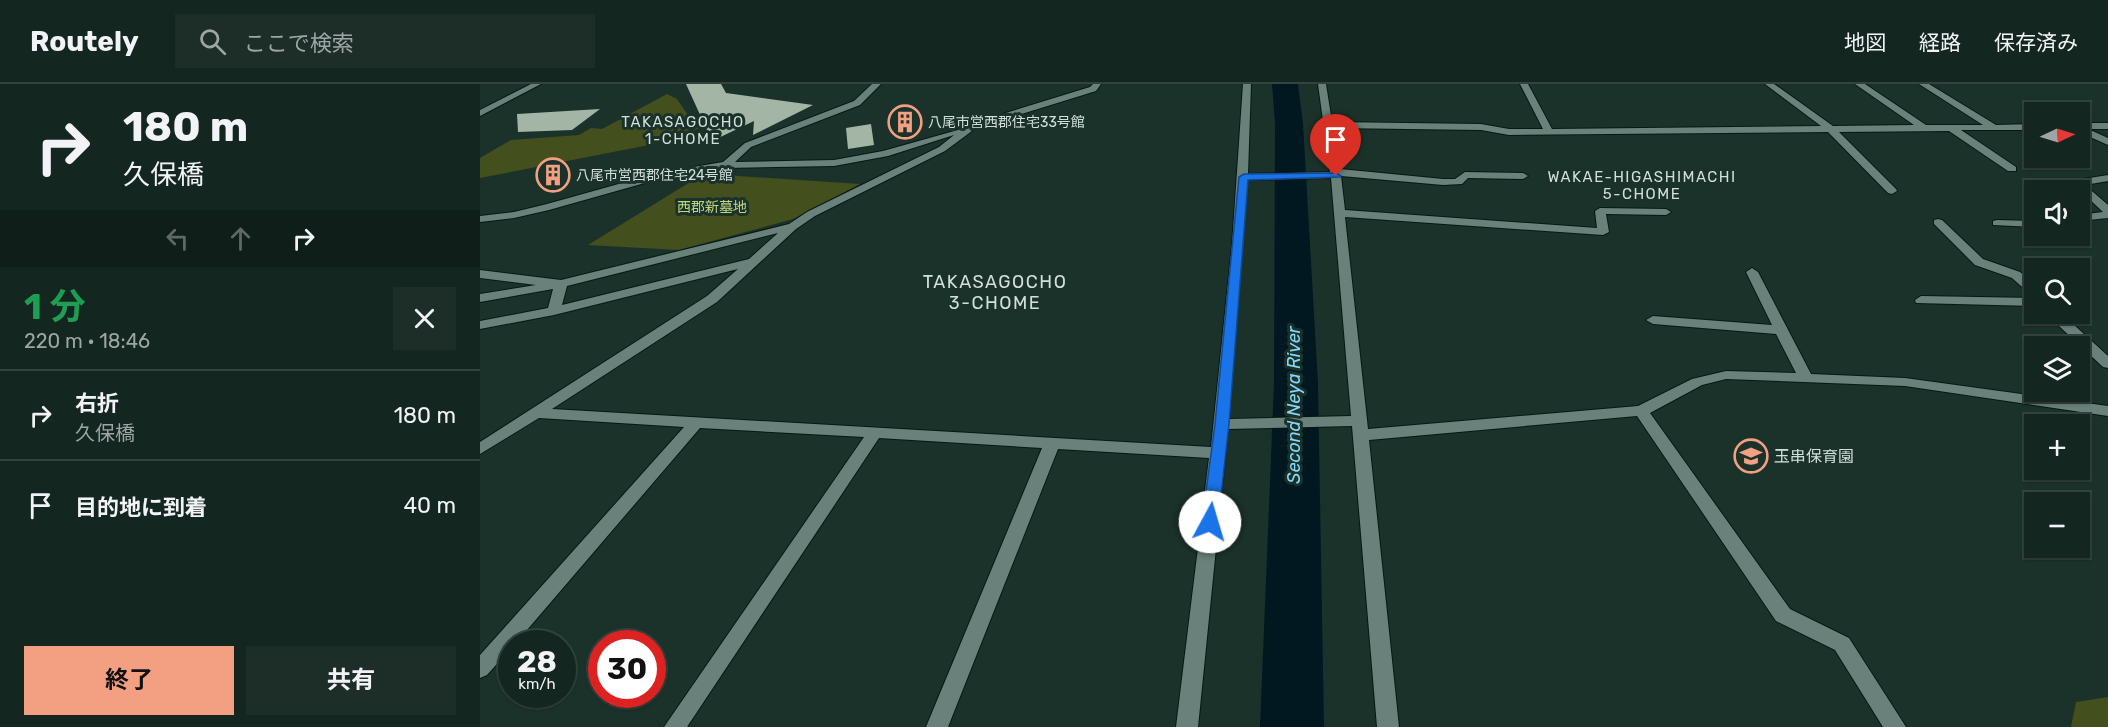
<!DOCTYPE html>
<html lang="ja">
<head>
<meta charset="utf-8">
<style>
	:root { --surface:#142620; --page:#1d2e29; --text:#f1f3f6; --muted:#9da5a5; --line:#33433e; --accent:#f2a081 }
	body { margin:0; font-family:Rubik,"Noto Sans JP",sans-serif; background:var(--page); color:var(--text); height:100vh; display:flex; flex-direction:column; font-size:22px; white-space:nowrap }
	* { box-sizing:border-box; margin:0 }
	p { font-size:20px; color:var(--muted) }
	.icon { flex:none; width:33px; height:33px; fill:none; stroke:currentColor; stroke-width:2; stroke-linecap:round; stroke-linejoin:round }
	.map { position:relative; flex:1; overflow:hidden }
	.drawer { display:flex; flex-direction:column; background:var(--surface); width:480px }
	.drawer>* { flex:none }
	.top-card { background:#142620; color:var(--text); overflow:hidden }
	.needle { width:39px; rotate:86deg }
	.buttons { position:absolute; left:1544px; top:18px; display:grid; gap:12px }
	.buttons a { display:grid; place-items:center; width:66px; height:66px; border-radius:0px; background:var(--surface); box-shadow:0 2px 4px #0004,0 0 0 2px var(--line); font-size:30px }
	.speed { position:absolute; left:18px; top:546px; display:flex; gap:12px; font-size:30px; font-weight:700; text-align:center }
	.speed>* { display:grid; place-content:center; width:78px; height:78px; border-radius:50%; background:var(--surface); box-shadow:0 2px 4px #0004,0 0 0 2px var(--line); line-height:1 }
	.speed small { font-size:15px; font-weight:400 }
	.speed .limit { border:9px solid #d22; background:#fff; color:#111 }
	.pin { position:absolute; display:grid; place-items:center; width:51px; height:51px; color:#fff; margin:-62px -26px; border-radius:50% 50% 50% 0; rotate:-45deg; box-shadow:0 0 6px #0007 }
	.pin .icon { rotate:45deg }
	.me { position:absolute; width:66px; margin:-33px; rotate:6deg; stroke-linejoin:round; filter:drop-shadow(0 0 4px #0008) }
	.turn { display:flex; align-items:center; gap:21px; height:126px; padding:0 24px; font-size:27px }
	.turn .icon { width:78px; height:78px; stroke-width:2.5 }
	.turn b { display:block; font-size:42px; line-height:51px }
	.lanes { display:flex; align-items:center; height:57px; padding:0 24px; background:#0003; justify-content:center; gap:30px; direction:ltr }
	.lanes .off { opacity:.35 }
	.round { display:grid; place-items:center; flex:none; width:63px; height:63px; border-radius:0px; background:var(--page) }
	.overview { display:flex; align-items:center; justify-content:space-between; height:102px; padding:0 24px }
	h1 { font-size:36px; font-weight:700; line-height:45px; color:#1e9e55 }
	.primary-button { display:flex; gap:12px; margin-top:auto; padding:12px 24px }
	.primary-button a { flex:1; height:69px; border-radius:0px; background:var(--accent); color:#111; font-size:24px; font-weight:700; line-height:69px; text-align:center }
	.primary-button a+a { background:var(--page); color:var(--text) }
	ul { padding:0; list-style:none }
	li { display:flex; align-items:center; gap:18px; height:90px; padding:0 24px; border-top:2px solid var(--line) }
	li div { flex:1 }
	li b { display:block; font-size:22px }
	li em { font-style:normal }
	header { display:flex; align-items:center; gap:36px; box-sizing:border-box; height:84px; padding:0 30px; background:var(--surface); border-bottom:2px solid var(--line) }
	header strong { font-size:28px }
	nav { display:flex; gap:33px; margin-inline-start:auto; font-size:21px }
	.search { width:420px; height:54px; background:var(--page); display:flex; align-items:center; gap:15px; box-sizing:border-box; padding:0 21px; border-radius:0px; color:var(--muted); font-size:22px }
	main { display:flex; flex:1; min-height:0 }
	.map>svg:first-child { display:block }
	.green { fill:#444f1e }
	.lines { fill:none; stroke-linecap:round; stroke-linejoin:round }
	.river { fill:#021821; fill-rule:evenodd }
	.building { fill:#a3b6a5 }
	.minor-casing { stroke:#041914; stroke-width:2 }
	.minor { fill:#69817a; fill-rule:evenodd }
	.route { fill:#1a73e8; stroke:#114b97; stroke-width:1.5 }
	.labels { text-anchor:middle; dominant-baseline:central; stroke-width:6; stroke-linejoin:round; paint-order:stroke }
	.far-poi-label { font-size:14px; fill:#d2dfdb; stroke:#1b322b; text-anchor:start }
	.far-park-label { font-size:14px; fill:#c0d77f; stroke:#1b322b }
	.far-neighbourhood-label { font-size:15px; letter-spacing:1.5px; fill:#d2dfdb; stroke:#1b322b }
	.poi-label { font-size:16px; fill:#d2dfdb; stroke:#1b322b; text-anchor:start }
	.neighbourhood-label { font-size:18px; letter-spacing:1.5px; fill:#d2dfdb; stroke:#1b322b }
	.water-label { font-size:18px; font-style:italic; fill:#86d7f9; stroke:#1b322b }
</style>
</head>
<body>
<header>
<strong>Routely</strong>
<div class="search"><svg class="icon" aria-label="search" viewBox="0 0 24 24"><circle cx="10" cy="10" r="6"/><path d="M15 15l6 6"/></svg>ここで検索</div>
<nav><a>地図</a><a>経路</a><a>保存済み</a></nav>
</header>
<main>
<section class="drawer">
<div class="top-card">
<div class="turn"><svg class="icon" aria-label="right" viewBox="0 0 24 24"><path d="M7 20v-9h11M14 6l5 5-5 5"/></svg><div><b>180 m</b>久保橋</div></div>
<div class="lanes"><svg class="icon off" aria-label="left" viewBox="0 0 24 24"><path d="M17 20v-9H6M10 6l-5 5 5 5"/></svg><svg class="icon off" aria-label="ahead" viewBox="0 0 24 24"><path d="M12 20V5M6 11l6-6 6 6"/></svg><svg class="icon" aria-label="right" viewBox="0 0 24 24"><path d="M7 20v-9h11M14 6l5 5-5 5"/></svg></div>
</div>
<div class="overview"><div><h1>1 分</h1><p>220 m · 18:46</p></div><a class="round"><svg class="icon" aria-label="close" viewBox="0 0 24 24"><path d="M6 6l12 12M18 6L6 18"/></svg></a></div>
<ul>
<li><svg class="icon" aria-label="right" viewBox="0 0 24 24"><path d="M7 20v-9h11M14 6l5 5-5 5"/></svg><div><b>右折</b><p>久保橋</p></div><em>180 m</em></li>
<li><svg class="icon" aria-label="arrive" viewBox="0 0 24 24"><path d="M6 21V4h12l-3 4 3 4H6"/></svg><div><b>目的地に到着</b></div><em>40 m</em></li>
</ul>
<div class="primary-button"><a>終了</a><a>共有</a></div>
</section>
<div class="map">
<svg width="1628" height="643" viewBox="0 0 1628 643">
	<rect width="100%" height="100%" fill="#1b322b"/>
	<path class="green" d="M 187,10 L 197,15 L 210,34 L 258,25 L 242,37 L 169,61 L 0,94 L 0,74 L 31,56 L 99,51 L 111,44 L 122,45 Z
		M 228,87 L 258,92 L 380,100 L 313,135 L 199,166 L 108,161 Z
		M 1628,613 L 1628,643 L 1591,643 L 1596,618 Z"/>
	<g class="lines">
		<path class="river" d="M 792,0 L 818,0 L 823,39 L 838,299 L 844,643 L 780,643 L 794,299 L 795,39 Z"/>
	</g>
	<path class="building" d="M 206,0 L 241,0 L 246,9 L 333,21 L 273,51 L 274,37 L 232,57 Z
		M 120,25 L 92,46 L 38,48 L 37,30 Z
		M 391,40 L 394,61 L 368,65 L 366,44 Z"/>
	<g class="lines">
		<g class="minor-casing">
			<path id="minor" d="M 51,0 L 61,0 L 0,32 L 0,26 Z
				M 392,0 L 401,0 L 380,21 L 271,63 L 255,78 L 354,76 L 403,67 L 485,44 L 490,40 L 610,3 L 613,0 L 621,0 L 616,7 L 496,44 L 465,67 L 335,132 L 316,145 L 237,218 L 72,325 L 731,363 L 752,161 L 763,0 L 771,0 L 768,90 L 850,88 L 838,0 L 846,0 L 852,38 L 1001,40 L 1029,45 L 1063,45 L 1040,0 L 1048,0 L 1072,45 L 1341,42 L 1285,0 L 1294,0 L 1353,42 L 1434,41 L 1375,0 L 1385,0 L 1446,41 L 1503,41 L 1439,0 L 1449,0 L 1516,41 L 1554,40 L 1554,46 L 1481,46 L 1536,83 L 1536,87 L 1528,87 L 1469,47 L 1359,48 L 1416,105 L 1417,107 L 1412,110 L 1408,109 L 1348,48 L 1029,51 L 1001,46 L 853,44 L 860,85 L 963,95 L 975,95 L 985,88 L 1043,89 L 1048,92 L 1043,95 L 988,94 L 982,100 L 963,101 L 861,92 L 865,126 L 1117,144 L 1115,127 L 1120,124 L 1186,125 L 1191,128 L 1186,131 L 1126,130 L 1129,148 L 1123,151 L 865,133 L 888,345 L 1158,322 L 1212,295 L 1246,287 L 1316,289 L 1296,250 L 1173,240 L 1166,236 L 1173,232 L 1292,241 L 1266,188 L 1272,184 L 1278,188 L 1331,290 L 1425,294 L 1628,322 L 1628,332 L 1425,302 L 1246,295 L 1222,301 L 1170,329 L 1310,525 L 1369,554 L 1426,643 L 1403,643 L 1355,566 L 1296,537 L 1157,332 L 889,356 L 919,643 L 897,643 L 872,342 L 748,345 L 718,643 L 696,643 L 729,374 L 578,365 L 468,643 L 446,643 L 562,364 L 399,354 L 207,643 L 184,643 L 384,353 L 220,344 L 35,560 L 32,560 L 32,563 L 7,591 L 0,594 L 0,571 L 204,343 L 59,334 L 0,370 L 0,358 L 227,212 L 258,185 L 74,231 L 0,245 L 0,237 L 68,224 L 73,205 L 0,218 L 0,210 L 56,201 L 0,194 L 0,186 L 81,196 L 309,140 L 327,128 L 459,63 L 474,51 L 408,72 L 354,82 L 246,84 L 179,95 L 69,126 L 34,134 L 0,138 L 0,132 L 34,128 L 67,120 L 178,89 L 243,78 L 265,59 L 374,17 ZM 851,94 L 871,332 L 749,335 L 767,96 ZM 298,149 L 269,175 L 82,221 L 87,202 Z
				M 1599,39 L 1628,39 L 1628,45 L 1608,45 L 1628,54 L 1628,61 L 1599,48 Z
				M 1628,91 L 1628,97 L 1605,101 L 1628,121 L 1628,134 L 1599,137 L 1599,131 L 1623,128 L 1592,99 L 1597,96 Z
				M 1458,135 L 1462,136 L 1503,175 L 1540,188 L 1554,200 L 1554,211 L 1550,210 L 1532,194 L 1495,181 L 1454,140 L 1454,136 Z
				M 1517,136 L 1554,137 L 1554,143 L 1513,141 L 1513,137 Z
				M 1441,212 L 1554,214 L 1554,222 L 1436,219 L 1435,216 Z
				M 1575,230 C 1584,230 1591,229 1598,237 L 1593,240 L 1628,272 L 1628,284 L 1623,283 L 1579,242 L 1577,239 L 1581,236 Z"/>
		</g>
		<use href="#minor" class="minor"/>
	</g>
	<path class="route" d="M 856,89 L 861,92 L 860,93 L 768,96 L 749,340 L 738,438 L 735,442 L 724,442 L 722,438 L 735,340 L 759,93 L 764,90 Z"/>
	<defs>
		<g id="building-ring" transform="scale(1.725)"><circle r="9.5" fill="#1b322b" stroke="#f2a081" stroke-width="1.5"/><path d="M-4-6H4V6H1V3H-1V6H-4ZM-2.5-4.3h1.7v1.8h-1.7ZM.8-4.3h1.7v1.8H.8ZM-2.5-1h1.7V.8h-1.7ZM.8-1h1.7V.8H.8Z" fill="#f2a081"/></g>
		<g id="school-ring" transform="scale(1.725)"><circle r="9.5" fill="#1b322b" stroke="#f2a081" stroke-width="1.5"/><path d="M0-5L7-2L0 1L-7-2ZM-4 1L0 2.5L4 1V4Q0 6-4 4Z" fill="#f2a081"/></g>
	</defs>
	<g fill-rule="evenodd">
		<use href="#building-ring" x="425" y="38"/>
		<use href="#building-ring" x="73" y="91"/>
		<use href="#school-ring" x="1271" y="372"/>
	</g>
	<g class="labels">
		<g class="far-poi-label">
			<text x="448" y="38">八尾市営西郡住宅33号館</text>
			<text x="96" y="91">八尾市営西郡住宅24号館</text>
		</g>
		<g class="far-park-label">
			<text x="232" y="123">西郡新墓地</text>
		</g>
		<g class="far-neighbourhood-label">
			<text x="203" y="38">TAKASAGOCHO<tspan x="203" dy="17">1-CHOME</tspan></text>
			<text x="1162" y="93">WAKAE-HIGASHIMACHI<tspan x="1162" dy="17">5-CHOME</tspan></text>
		</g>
		<g class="poi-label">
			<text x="1294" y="372">玉串保育園</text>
		</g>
		<g class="neighbourhood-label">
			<text x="515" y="198">TAKASAGOCHO<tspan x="515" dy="21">3-CHOME</tspan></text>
		</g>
		<g class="water-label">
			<text transform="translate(814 321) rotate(-90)">Second Neya River</text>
		</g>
	</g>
</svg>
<div class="buttons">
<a><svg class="needle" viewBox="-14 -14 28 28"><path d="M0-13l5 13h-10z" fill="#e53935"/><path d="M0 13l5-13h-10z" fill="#9da5a5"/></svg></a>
<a><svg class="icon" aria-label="sound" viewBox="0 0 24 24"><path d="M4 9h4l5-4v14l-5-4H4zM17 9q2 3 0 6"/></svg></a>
<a><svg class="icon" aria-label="search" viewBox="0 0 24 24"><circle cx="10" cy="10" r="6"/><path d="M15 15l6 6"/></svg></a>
<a><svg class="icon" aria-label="layers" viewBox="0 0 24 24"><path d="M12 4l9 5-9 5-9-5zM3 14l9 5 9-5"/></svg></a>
<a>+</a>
<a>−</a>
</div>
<div class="speed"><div>28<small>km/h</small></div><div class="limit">30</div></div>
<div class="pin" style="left:856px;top:92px;background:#d93025"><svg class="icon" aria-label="arrive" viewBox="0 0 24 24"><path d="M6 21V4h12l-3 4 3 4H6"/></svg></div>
<svg class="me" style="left:730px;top:438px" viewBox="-20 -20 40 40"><circle r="19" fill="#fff"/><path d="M0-13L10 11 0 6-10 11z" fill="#1a73e8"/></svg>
</div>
</main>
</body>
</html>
